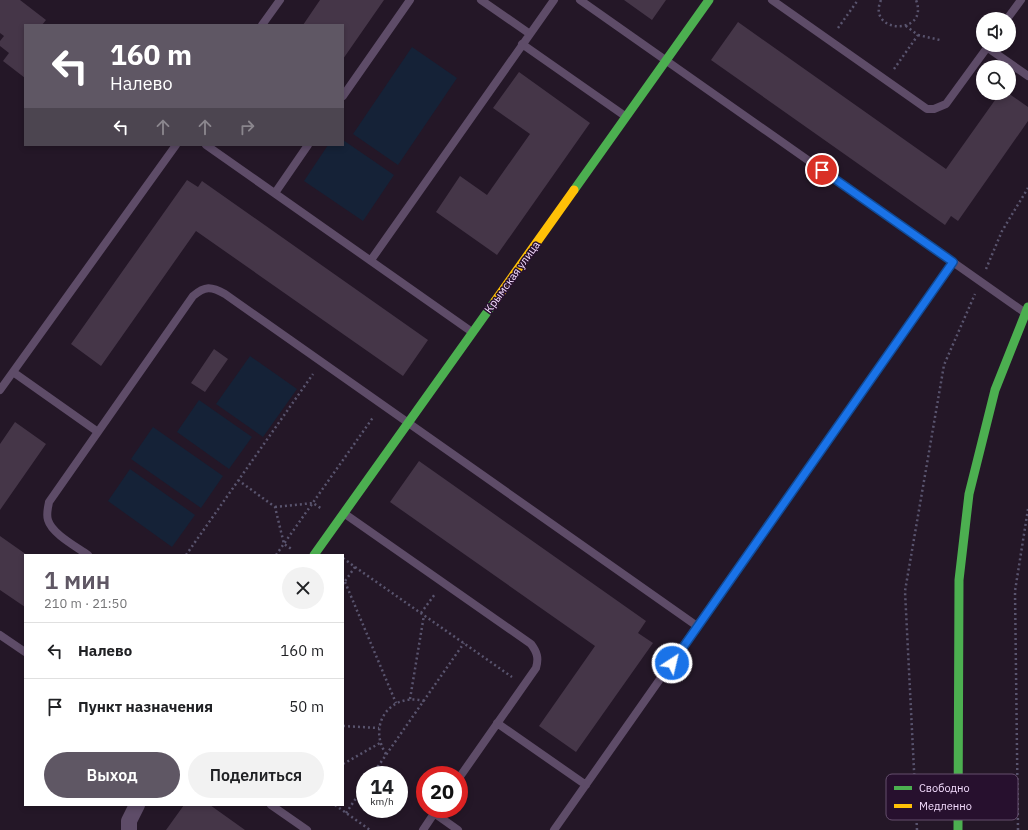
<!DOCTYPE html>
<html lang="ru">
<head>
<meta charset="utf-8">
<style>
	:root { --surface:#fff; --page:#f2f2f2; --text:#202124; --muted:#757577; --line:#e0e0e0; --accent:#5f5764 }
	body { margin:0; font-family:"IBM Plex Sans",sans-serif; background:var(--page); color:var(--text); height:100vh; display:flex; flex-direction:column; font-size:15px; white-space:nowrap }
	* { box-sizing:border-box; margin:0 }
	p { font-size:13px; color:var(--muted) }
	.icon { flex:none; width:22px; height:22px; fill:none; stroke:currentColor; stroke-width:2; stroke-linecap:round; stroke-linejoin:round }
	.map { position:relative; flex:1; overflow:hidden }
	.details { position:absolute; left:24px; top:554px; width:320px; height:252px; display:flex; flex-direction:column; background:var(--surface); border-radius:0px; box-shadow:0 2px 6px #0003 }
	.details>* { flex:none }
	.guide { position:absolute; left:24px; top:24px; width:320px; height:122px; border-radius:0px; box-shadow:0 2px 6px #0003; background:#5f5764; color:#fff; overflow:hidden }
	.controls { position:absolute; left:976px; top:12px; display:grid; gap:8px }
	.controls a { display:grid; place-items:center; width:40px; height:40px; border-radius:50%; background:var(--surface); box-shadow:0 2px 6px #0003; font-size:20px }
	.speed { position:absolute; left:356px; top:766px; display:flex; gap:8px; font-size:20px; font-weight:700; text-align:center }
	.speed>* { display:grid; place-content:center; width:52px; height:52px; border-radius:50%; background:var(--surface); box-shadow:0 2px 6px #0003; line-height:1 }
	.speed small { font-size:10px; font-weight:400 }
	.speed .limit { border:6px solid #d22; background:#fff; color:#111 }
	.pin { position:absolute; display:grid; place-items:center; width:34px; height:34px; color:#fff; margin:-17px; border:2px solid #fff; border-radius:50%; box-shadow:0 1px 4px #0007 }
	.me { position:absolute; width:44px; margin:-22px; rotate:35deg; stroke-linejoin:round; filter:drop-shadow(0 0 3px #0008) }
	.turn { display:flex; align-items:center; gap:14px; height:84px; padding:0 20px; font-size:18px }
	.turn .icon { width:52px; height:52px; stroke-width:2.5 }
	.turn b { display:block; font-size:28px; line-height:34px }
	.lanes { display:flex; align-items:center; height:38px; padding:0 20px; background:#0003; justify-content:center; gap:20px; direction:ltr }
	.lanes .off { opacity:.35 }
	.round { display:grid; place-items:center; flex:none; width:42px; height:42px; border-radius:21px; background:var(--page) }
	.head { display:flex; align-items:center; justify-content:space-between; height:68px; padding:0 20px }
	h1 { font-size:24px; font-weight:600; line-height:30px; color:var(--accent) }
	.button { display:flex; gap:8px; margin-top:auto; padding:8px 20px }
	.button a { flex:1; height:46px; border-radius:24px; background:var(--accent); color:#fff; font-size:16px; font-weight:600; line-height:46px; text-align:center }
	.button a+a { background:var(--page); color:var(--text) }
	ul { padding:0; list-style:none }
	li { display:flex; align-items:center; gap:12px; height:56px; padding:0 20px; border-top:1px solid var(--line) }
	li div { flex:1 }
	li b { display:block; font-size:15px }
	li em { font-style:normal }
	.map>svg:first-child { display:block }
	.green { fill:#152237 }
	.building { fill:#453648 }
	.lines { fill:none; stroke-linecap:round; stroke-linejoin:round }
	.path { stroke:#59546e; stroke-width:2.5; stroke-dasharray:2 3; stroke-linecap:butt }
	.lane { stroke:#5e4c68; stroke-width:8 }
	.street { stroke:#5e4c68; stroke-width:16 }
	.fast { stroke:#4caf50; stroke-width:9 }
	.slow { stroke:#ffc107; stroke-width:9 }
	.route-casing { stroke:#114b97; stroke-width:10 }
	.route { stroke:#1a73e8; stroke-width:7 }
	.labels { text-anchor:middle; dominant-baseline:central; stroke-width:3; stroke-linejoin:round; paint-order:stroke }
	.street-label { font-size:11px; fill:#f5ddff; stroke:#27102e }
	.key { fill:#27102e; stroke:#654e6d; stroke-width:1 }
	.key-label { font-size:11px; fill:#f5ddff }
</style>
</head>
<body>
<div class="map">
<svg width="1028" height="830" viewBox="0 0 1028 830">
	<rect width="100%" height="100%" fill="#241727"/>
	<path class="green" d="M 412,47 L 457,78 L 398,165 L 353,134 Z
		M 343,140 L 394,175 L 363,221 L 304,181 L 328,145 L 343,145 Z
		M 250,356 L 297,389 L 263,437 L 216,404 Z
		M 199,400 L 252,437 L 229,469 L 177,432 Z
		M 153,427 L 223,476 L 201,508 L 131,459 Z
		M 130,469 L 195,515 L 172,547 L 108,501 Z"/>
	<path class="building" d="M 0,0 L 20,0 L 46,20 L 42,25 L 25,25 L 25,78 L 3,61 L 9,53 L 0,46 L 0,41 L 4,36 L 0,33 Z
		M 320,0 L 384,0 L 343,59 L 343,25 L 303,25 Z
		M 624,0 L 666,0 L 652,20 Z
		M 738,22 L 946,169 L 1000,93 L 1008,93 L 1028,107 L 1028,121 L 958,221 L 951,216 L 945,225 L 711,60 Z
		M 519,72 L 590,123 L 497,255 L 436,212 L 460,176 L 487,195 L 530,134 L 493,108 Z
		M 187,180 L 198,187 L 202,181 L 428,340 L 403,376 L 196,231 L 101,366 L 71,344 Z
		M 214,349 L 228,359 L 205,392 L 191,383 Z
		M 15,422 L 46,444 L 0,510 L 0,444 Z
		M 419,461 L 646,621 L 638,633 L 653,643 L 576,752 L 539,726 L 595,646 L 390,502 Z
		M 0,536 L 27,555 L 25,555 L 25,607 L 0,590 Z
		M 184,805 L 210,805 L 245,830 L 166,830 Z"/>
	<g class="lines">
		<path class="path" d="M 881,0 C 866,34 930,36 916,0
			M 838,28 L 858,0
			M 918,35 L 940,40
			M 894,69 L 918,35 L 906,26
			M 986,269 L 1002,231 L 1028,188
			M 238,480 L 275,507 L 284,544 L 293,550
			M 275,507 L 313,503 L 322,509
			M 186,555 L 313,374
			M 276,555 L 374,416
			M 343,558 L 355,567 L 343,584
			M 355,567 L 512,677
			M 345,582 L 396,703
			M 421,613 L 435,594
			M 410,699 L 424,615
			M 343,726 L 379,728
			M 386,754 C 367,725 390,692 424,701
			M 343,764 L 380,743
			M 372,775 L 464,643
			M 335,805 L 370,830
			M 346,813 L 365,785
			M 917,830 L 905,591 L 944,365 L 975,294
			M 1018,830 L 1015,591 L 1028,509"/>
		<path class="lane" d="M 481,0 L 530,34
			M 580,0 L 1024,312
			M 772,0 L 927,109 L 934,109 L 946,104 L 989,45
			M 1007,19 L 1021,0
			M 262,25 L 280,0
			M 522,44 L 625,116
			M 988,48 L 1028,76
			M 343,96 L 410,0
			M 206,145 L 472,332
			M 275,193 L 308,145
			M 371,260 L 554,0
			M 13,372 L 98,432
			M 0,390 L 176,145
			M 345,514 L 531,644 C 537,652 539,658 536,668 L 459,778
			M 88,555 C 77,547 52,534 48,520 C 46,514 48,508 49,502 L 193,296 C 205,286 211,286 225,294 L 697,626
			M 0,635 L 25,652
			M 497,723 L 586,785
			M 271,805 L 307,830
			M 434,813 L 458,830
			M 423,830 L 437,809
			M 554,830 L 953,262"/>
		<path class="street" d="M 129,830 L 129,821 L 137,805"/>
		<path class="fast" d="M 574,190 L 709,0
			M 314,555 L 495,301
			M 958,830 L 959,580 L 969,494 L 995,390 L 1028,307"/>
		<path class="slow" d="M 495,301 L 574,190"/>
	</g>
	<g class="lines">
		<g class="route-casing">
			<path id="route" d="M 672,663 L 953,262 L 822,170"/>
		</g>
		<use href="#route" class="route"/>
	</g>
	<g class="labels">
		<g class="street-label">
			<text transform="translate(512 277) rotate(-54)">Крымская улица</text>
		</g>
	</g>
	<rect x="886" y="774" width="132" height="46" rx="6" class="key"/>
	<rect x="894" y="786" width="18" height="4" fill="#4caf50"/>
	<rect x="894" y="804" width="18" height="4" fill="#ffc107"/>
	<g class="key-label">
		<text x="919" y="792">Свободно</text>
		<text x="919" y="810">Медленно</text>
	</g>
</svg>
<div class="controls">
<a><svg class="icon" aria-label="sound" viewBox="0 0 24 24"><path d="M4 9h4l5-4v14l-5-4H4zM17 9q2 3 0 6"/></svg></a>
<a><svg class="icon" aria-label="search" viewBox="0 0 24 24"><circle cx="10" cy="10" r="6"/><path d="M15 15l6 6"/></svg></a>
</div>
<div class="speed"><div>14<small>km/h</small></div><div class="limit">20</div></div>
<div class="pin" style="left:822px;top:170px;background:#d93025"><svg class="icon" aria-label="arrive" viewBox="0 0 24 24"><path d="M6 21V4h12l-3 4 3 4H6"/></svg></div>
<svg class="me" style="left:672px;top:663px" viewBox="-20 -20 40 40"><circle r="17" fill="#1a73e8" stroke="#fff" stroke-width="3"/><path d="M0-11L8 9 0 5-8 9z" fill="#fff"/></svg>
<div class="guide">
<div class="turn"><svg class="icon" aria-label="left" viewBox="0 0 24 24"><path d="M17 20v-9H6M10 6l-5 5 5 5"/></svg><div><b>160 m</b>Налево</div></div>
<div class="lanes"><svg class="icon" aria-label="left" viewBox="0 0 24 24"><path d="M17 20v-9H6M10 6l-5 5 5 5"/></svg><svg class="icon off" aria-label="ahead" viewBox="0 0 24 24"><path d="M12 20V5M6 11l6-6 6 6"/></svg><svg class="icon off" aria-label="ahead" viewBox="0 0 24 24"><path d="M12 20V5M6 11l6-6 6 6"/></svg><svg class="icon off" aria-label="right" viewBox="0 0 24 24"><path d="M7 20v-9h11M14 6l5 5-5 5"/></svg></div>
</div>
<section class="details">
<div class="head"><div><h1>1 мин</h1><p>210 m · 21:50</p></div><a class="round"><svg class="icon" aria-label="close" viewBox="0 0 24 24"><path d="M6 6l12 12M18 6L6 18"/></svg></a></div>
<ul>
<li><svg class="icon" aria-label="left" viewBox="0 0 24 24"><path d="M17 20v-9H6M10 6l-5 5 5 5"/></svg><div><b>Налево</b></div><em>160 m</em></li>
<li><svg class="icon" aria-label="arrive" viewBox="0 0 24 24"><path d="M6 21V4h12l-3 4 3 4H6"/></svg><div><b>Пункт назначения</b></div><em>50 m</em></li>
</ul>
<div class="button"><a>Выход</a><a>Поделиться</a></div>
</section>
</div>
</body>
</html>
